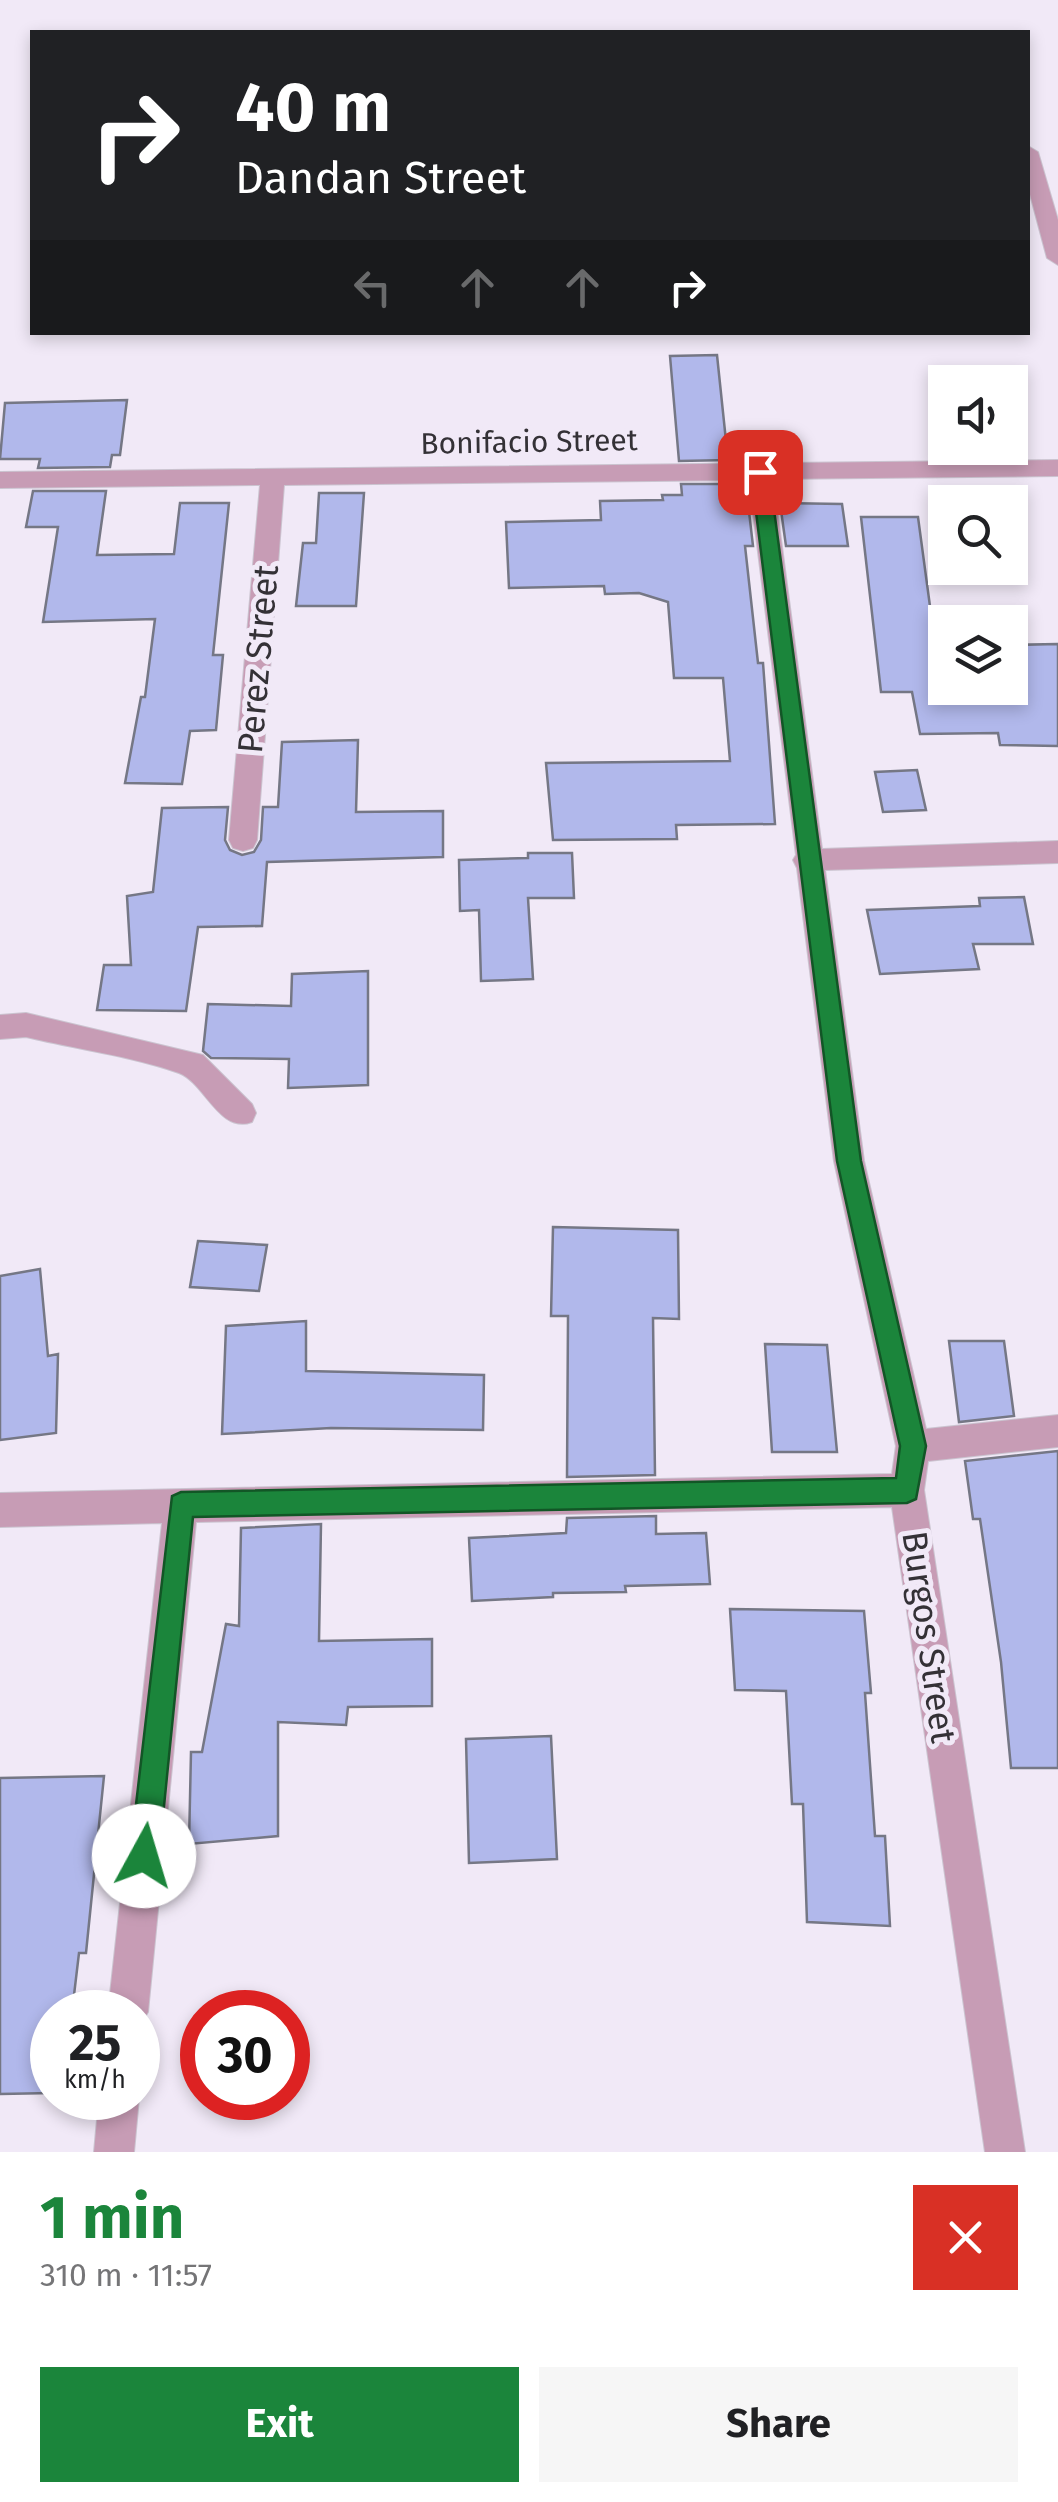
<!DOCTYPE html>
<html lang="en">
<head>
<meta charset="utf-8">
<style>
	:root { --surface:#fff; --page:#f6f6f6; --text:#202124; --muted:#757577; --accent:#1b853b }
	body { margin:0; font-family:"Fira Sans",sans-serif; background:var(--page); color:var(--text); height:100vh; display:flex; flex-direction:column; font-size:38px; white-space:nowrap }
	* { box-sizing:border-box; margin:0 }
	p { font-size:32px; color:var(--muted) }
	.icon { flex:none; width:55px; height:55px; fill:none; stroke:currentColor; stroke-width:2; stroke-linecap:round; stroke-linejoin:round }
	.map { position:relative; height:2152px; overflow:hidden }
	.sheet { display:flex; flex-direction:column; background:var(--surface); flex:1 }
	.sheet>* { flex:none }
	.guide { position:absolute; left:30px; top:30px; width:1000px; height:305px; border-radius:0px; box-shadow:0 5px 15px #0003; background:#202124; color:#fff; overflow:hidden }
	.controls { position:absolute; left:928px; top:365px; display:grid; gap:20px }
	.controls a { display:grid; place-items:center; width:100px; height:100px; border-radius:0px; background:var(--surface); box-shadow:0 5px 15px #0003; font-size:50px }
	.speed { position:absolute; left:30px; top:1990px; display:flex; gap:20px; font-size:50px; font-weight:700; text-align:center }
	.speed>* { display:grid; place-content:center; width:130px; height:130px; border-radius:50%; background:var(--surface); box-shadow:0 5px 15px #0003; line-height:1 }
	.speed small { font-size:25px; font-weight:400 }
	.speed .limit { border:15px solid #d22; background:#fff; color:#111 }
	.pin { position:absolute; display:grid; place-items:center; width:85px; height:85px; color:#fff; margin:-42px; border-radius:20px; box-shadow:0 5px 15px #0006 }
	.me { position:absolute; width:110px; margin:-55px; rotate:6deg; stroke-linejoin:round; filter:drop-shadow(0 0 8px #0008) }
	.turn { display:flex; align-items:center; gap:35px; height:210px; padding:0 40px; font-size:45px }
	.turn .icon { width:130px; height:130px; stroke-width:2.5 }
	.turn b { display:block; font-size:70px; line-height:85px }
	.lanes { display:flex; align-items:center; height:95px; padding:0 40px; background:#0003; justify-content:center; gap:50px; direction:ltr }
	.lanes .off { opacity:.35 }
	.round { display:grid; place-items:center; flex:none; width:105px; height:105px; border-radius:0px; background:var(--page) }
	.overview { display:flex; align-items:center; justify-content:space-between; height:170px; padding:0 40px }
	h1 { font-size:60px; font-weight:700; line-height:75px; color:var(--accent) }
	.primary-button { display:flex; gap:20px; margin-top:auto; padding:20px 40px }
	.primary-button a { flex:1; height:115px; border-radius:0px; background:var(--accent); color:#fff; font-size:40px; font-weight:700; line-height:115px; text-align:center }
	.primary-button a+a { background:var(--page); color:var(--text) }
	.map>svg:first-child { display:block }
	.building { fill:#b1b8eb; stroke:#757785; stroke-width:2.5 }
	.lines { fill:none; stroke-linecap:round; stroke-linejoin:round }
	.minor-casing { stroke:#cbc4d0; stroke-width:2 }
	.minor { fill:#c79cb5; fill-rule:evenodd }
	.route { fill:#1b853b; stroke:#125626; stroke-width:2.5 }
	.labels { text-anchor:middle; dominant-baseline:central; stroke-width:10; stroke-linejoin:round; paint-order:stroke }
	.far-street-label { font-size:30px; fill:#343136; stroke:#f1e9f7 }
	.street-label { font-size:35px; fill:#343136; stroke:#f1e9f7 }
</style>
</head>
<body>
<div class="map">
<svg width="1058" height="2152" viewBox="0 0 1058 2152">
	<rect width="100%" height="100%" fill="#f1e9f7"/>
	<path class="building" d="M 717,355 L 728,460 L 679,461 L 670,356 Z
		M 127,400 L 120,455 L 112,455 L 110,467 L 38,468 L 40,459 L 0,459 L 5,403 Z
		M 681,484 L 731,484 L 732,494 L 740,494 L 741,503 L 748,503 L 753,546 L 745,546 L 758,663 L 763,663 L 775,824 L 676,825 L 677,839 L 553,840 L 546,763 L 730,761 L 723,678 L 674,678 L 668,602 L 639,593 L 605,594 L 604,586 L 509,588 L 506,522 L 601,520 L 600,501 L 663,500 L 662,495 L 682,495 Z
		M 33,491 L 106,491 L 97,555 L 174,554 L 180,503 L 229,503 L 213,655 L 223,655 L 216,730 L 190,731 L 182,784 L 125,783 L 141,697 L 145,697 L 155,619 L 43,622 L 58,527 L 26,527 Z
		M 319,493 L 364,493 L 356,606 L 296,606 L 303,543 L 316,543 Z
		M 780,503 L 842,504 L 848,546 L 786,546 Z
		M 861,517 L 918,517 L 941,688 L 1010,688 L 1010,645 L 1058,644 L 1058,746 L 1000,745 L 998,733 L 920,734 L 912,692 L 881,692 Z
		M 358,740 L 356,812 L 443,811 L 443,857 L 267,862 L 262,926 L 198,927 L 186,1011 L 97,1010 L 104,965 L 131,965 L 127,896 L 153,892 L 162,808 L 228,807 L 225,840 L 230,850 L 242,855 L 254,852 L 261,840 L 263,807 L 278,807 L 282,742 Z
		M 917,770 L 926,810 L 883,812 L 875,772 Z
		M 528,853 L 572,853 L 574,898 L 528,898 L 533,979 L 481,981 L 479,910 L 460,911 L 459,860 L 528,858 Z
		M 1024,897 L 1033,944 L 973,944 L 979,969 L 880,974 L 867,910 L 980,906 L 979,898 Z
		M 368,971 L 368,1085 L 288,1088 L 289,1059 L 211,1058 L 203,1051 L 208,1004 L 291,1006 L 292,974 Z
		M 553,1227 L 678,1230 L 679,1319 L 653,1318 L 655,1475 L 567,1477 L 568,1316 L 551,1316 Z
		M 198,1241 L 267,1245 L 259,1291 L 190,1287 Z
		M 40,1269 L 48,1356 L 58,1354 L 56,1433 L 0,1440 L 0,1276 Z
		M 306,1321 L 306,1371 L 484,1375 L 483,1430 L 331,1428 L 222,1434 L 226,1326 Z
		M 949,1341 L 1004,1341 L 1014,1416 L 959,1422 Z
		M 765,1344 L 827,1345 L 837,1452 L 772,1452 Z
		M 1058,1451 L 1058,1768 L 1011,1768 L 1001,1662 L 980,1519 L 973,1519 L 965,1461 Z
		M 656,1516 L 656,1534 L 706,1533 L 710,1584 L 625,1586 L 626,1592 L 553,1593 L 553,1597 L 472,1601 L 469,1538 L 566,1533 L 567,1518 Z
		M 321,1524 L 319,1641 L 432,1639 L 432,1706 L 348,1707 L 346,1725 L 278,1722 L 278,1836 L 189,1844 L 191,1752 L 202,1752 L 226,1624 L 239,1626 L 241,1528 Z
		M 730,1609 L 864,1611 L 871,1693 L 865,1693 L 875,1836 L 885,1836 L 890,1926 L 807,1922 L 803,1804 L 792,1804 L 786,1691 L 735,1690 Z
		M 551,1736 L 557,1859 L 469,1863 L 466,1739 Z
		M 104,1776 L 86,1953 L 79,1953 L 72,2012 L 52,2012 L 52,2093 L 0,2094 L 0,1778 Z"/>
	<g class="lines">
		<g class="minor-casing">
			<path id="minor" d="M 1028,146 L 1038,152 L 1058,220 L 1058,265 L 1047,258 L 1028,187 Z
				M 1058,460 L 1058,476 L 773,479 L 822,849 L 1058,841 L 1058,863 L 825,870 L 864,1161 L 926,1429 L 1058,1415 L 1058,1447 L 928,1461 L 924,1490 L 1025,2152 L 985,2152 L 892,1507 L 196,1522 L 148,2012 L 138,2028 L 138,2012 L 108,2012 L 162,1523 L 0,1527 L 0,1493 L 892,1474 L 896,1446 L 834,1161 L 797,868 L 793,860 L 796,855 L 749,480 L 284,485 L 257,840 L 253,848 L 243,851 L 233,848 L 229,840 L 260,485 L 0,488 L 0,472 Z
				M 26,1013 L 203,1055 L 252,1104 L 256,1113 L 252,1122 C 219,1134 205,1083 179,1073 C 131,1056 76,1049 26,1037 L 0,1039 L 0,1015 Z
				M 138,2094 L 139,2098 L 134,2152 L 94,2152 L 99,2098 L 138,2098 Z"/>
		</g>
		<use href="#minor" class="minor"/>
	</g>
	<path class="route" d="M 760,466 L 769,472 L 861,1161 L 926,1446 L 916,1499 L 907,1503 L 193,1517 L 159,1856 L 155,1867 L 144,1871 L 134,1867 L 130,1856 L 172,1496 L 181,1492 L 896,1478 L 900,1446 L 837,1161 L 751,472 Z"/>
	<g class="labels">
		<g class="far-street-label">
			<text transform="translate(529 442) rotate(-1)">Bonifacio Street</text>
		</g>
		<g class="street-label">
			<text transform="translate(258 659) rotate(-85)">Perez Street</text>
			<text transform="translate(929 1637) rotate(82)">Burgos Street</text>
		</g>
	</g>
</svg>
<div class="controls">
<a><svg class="icon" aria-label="sound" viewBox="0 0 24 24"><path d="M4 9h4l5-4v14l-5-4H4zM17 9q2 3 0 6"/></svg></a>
<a><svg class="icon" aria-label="search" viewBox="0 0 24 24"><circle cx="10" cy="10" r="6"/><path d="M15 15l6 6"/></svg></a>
<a><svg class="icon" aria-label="layers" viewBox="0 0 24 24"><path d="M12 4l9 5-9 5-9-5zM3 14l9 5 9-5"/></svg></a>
</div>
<div class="speed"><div>25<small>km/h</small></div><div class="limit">30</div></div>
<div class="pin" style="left:760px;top:472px;background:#d93025"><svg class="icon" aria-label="arrive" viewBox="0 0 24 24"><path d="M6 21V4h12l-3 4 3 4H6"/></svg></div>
<svg class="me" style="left:144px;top:1856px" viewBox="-20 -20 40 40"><circle r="19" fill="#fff"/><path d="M0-13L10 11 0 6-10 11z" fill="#1b853b"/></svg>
<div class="guide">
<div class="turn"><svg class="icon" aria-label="right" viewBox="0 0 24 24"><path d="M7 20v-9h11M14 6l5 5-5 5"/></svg><div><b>40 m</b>Dandan Street</div></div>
<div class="lanes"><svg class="icon off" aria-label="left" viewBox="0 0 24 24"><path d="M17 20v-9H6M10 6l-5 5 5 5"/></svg><svg class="icon off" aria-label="ahead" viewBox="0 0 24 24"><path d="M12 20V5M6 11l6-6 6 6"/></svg><svg class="icon off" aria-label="ahead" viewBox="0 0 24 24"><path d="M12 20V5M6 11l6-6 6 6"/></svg><svg class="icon" aria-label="right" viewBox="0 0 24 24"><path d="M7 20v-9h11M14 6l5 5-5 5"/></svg></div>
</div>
</div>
<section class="sheet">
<div class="overview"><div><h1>1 min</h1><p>310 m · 11:57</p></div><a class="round" style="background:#d93025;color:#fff"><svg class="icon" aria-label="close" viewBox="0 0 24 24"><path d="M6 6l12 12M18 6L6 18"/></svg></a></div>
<div class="primary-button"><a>Exit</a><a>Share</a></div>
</section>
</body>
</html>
